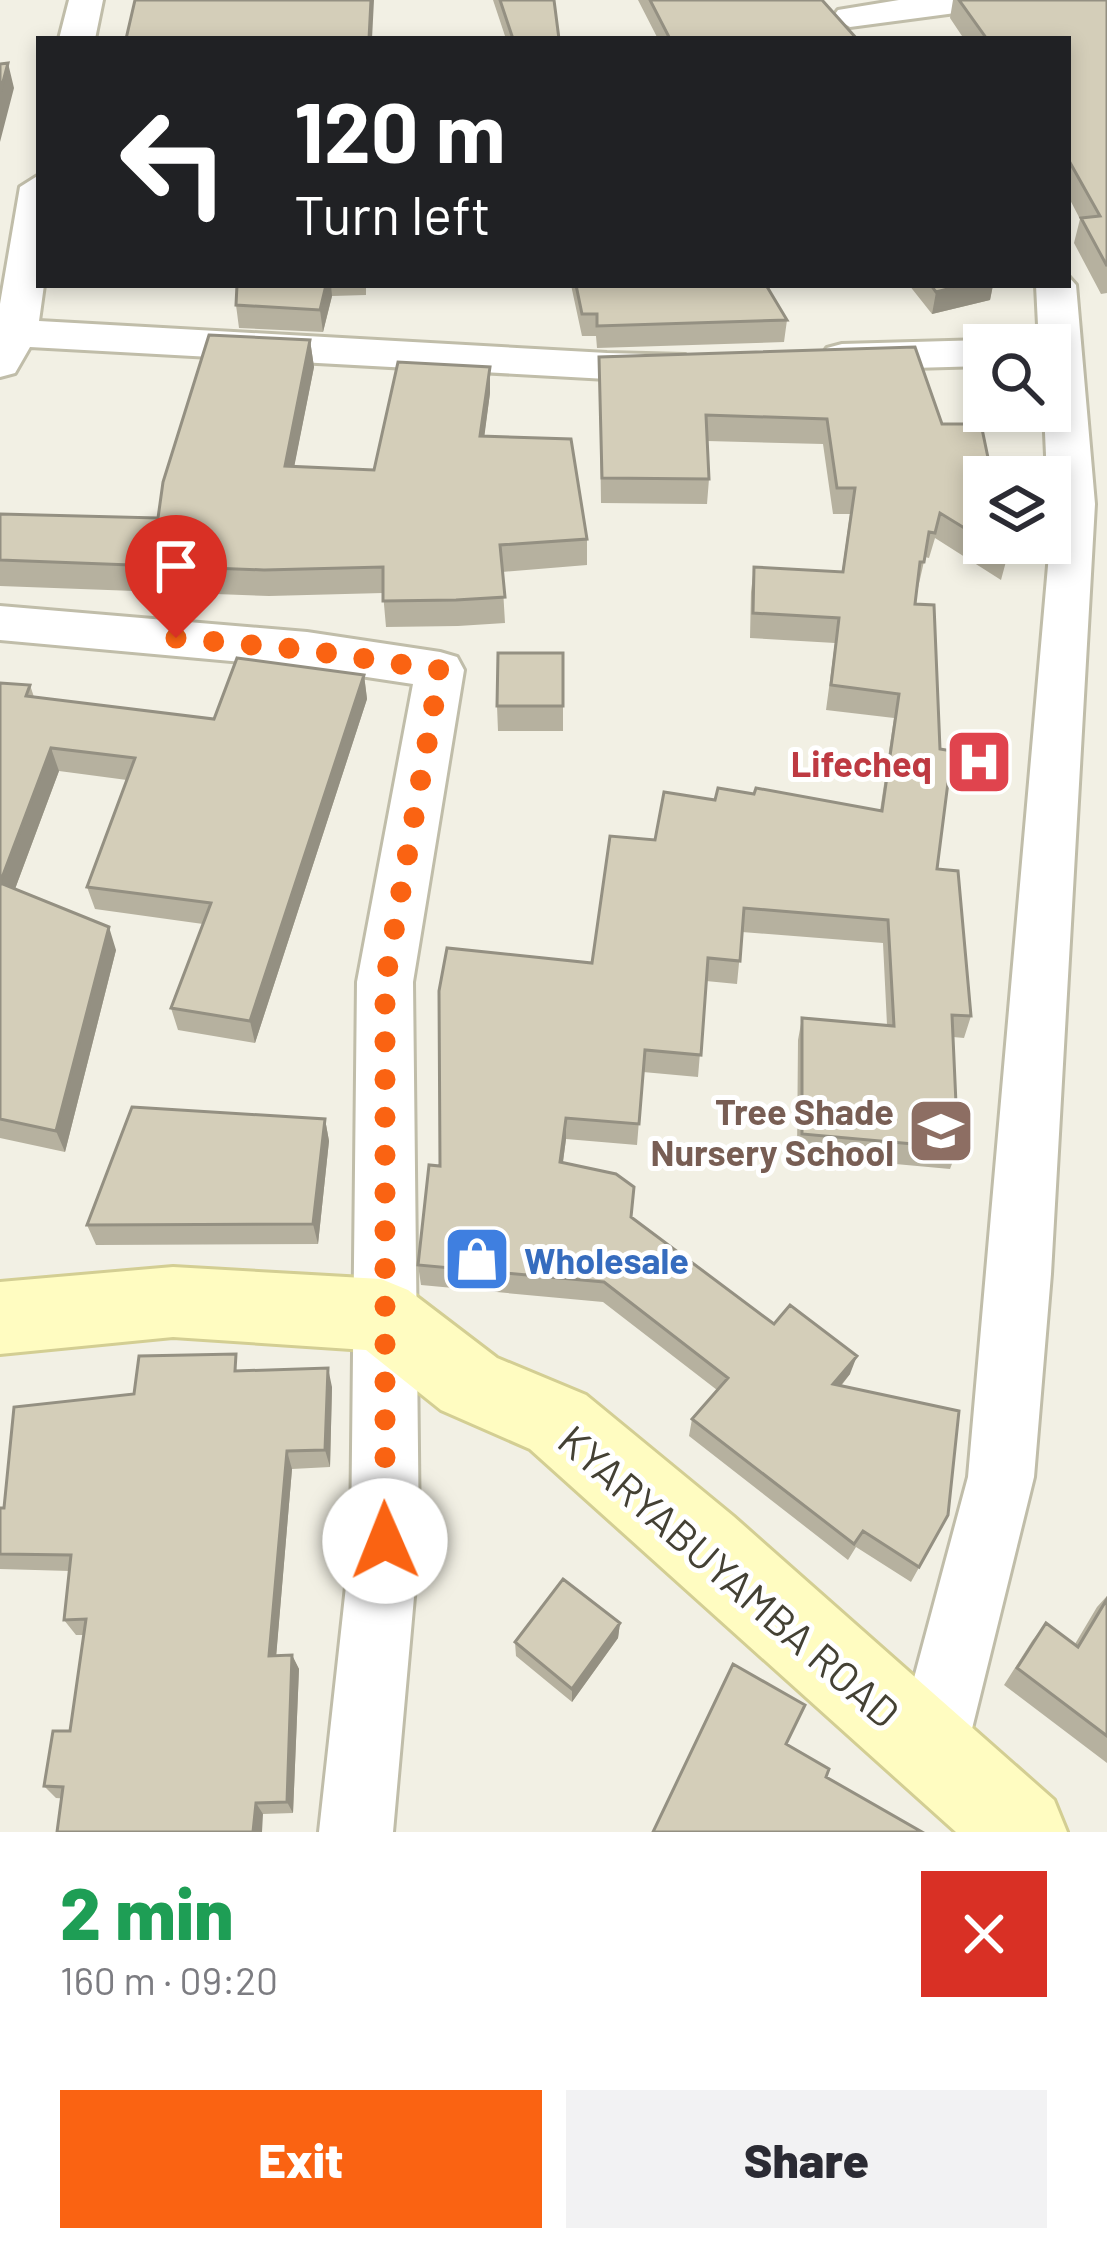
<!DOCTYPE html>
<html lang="en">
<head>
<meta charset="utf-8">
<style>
	:root { --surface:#fff; --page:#f2f2f3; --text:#2b2b33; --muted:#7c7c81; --accent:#fa6312 }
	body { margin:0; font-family:Barlow,sans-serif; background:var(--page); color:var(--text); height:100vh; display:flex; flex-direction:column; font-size:45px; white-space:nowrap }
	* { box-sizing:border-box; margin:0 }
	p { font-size:39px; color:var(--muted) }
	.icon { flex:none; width:66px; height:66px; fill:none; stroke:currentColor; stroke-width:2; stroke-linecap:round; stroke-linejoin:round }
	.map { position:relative; height:1832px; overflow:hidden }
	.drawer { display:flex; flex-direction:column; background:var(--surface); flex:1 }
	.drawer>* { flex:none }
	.hud { position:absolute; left:36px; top:36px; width:1035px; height:252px; border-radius:0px; box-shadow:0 6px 18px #0003; background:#202124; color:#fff; overflow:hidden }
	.fabs { position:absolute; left:963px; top:324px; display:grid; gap:24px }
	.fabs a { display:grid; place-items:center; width:108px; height:108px; border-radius:0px; background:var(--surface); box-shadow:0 6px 18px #0003; font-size:60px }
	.pin { position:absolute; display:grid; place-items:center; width:102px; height:102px; color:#fff; margin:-123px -51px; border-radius:50% 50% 50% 0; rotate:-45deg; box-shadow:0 0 12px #0007 }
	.pin .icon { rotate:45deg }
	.me { position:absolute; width:132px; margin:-66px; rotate:359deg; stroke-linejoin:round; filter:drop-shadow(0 0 9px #0008) }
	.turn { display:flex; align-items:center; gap:42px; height:252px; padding:0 60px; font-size:54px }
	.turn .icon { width:156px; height:156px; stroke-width:2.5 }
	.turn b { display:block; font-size:84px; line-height:102px }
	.round { display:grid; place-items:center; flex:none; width:126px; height:126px; border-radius:0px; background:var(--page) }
	.overview { display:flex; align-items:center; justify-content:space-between; height:204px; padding:0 60px }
	h1 { font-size:72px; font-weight:800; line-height:90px; color:#1e9e55 }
	.cta { display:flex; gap:24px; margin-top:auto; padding:24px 60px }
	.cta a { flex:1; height:138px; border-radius:0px; background:var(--accent); color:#fff; font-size:48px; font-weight:800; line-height:138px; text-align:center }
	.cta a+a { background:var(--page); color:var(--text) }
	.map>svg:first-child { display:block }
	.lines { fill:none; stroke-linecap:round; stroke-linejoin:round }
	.street-casing { stroke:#c0bda9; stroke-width:6 }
	.secondary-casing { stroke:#d3ce93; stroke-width:6 }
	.street { fill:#fff; fill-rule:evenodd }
	.secondary { fill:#fffcc1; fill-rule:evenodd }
	.wall { fill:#b6b19f }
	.shaded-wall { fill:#949082 }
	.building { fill:#d4ceb9; stroke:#949082; stroke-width:3 }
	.route { stroke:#fa6312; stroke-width:21; stroke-dasharray:0 37.8 }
	.labels { text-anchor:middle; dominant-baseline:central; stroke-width:10; stroke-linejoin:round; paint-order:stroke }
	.health-label { font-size:36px; font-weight:bold; fill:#be3a42; stroke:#fff; text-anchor:end }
	.education-label { font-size:36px; font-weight:bold; fill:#785e54; stroke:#fff; text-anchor:end }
	.shop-label { font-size:36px; font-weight:bold; fill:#366cbe; stroke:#fff; text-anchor:start }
	.near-street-label { font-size:42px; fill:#444134; stroke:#fff }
</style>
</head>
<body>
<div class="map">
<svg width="1107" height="1832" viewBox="0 0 1107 1832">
	<rect width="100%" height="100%" fill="#f2f0e4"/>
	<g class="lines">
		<g class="street-casing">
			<path id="street" d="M 69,0 L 103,0 L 95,39 L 59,39 Z
				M 899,0 L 995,0 L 978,10 L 850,27 L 833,17 L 838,10 Z
				M 39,175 L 39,285 L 44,285 L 39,321 L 607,353 L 685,355 L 691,364 L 685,373 L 607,379 L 30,347 L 15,373 L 0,377 L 0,304 L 20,187 Z
				M 1068,276 L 1076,285 L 1095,504 L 1051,1274 L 1034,1477 L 967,1749 L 956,1774 L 931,1785 L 906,1774 L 895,1749 L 968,1477 L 1050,543 L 1044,411 L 1050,411 L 1050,345 L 1039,345 L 1036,285 L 1068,285 Z
				M 984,340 L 1000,345 L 984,345 L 984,366 L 842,370 L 827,366 L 821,357 L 827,348 L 842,344 Z
				M 0,606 L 307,632 L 440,652 L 457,657 L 464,670 L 413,982 L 419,1541 L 393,1832 L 319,1832 L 351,1541 L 357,982 L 413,684 L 307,668 L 0,640 Z"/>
		</g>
		<g class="secondary-casing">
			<path id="secondary" d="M 173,1267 L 381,1279 L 408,1290 L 497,1358 L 586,1395 L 733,1516 L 1054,1800 L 1067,1832 L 956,1832 L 530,1449 L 441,1410 L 366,1350 L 173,1337 L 0,1354 L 0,1282 Z"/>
		</g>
		<use href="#street" class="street"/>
		<use href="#secondary" class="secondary"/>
	</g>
	<path class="wall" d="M 493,0 L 554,0 L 559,39 L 506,39 Z
		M 638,0 L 822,0 L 857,39 L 658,39 Z
		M 953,0 L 1107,0 L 1107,293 L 1101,294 L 1074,243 L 1080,219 L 1068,196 L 1068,39 L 964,39 L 950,18 Z
		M 237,285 L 366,285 L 366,295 L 332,296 L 323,332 L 239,328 L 236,305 Z
		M 571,285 L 766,285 L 787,320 L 784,342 L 597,348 L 596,336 L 582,336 Z
		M 909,285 L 993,285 L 990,300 L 932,314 Z
		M 310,340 L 314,367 L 294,466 L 374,470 L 490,393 L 484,436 L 587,539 L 587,565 L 502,572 L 505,623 L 458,626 L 386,627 L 383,593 L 269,596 L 0,586 L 0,514 L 158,518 Z
		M 599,357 L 942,424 L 984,477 L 984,543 L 1005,543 L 1008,554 L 1001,580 L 935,538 L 929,558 L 925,557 L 918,588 L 917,587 L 915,604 L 937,869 L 971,1016 L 964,1038 L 953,1037 L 958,1148 L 950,1169 L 797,1155 L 798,1040 L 802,1018 L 887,1025 L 883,943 L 742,932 L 737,984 L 706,981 L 698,1077 L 643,1072 L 637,1145 L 566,1139 L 563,1162 L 631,1217 L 774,1324 L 850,1374 L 841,1386 L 948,1515 L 911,1582 L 856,1547 L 848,1560 L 689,1436 L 692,1419 L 717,1390 L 603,1302 L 421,1285 L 418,1265 L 440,1166 L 592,963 L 655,840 L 715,800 L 880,811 L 894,718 L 826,710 L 835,643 L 750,638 L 751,592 L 754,567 L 842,572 L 850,514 L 833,514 L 823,444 L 707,441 L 709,479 L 707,504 L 601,503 Z
		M 563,653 L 563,731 L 498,731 L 497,706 Z
		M 364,675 L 367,699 L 255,1043 L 178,1030 L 171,1008 L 203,924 L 95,909 L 87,887 L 127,780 L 59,771 L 15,889 L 116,950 L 65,1152 L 0,1138 L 0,683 L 30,685 L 34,697 L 214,719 Z
		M 325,1119 L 329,1141 L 318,1244 L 96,1245 L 87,1225 Z
		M 242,1371 L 332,1387 L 330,1467 L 292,1469 L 276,1656 L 292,1655 L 299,1669 L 293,1813 L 263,1814 L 56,1798 L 44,1786 L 70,1731 L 84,1635 L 76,1635 L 64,1620 L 70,1571 L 0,1569 L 0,1508 L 4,1508 L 134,1394 Z
		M 1107,1596 L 1107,1763 L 1004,1685 L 1032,1641 L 1046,1623 L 1075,1644 L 1097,1607 Z
		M 620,1623 L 618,1638 L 572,1702 L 516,1656 L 515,1642 Z"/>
	<path class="shaded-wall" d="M 371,0 L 374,0 L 372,39 L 369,39 Z
		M 8,63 L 14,88 L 0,142 L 0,93 Z
		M 326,285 L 331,285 L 332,296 L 323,332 L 320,310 Z
		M 963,285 L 993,285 L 990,300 L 932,314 L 936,292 Z
		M 310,340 L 314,367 L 289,493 L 285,466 Z
		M 490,367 L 490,393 L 481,462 L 480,436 Z
		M 364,675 L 367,699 L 255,1043 L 250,1021 Z
		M 51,748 L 59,771 L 9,905 L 0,883 Z
		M 109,927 L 116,950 L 65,1152 L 56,1131 Z
		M 566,1118 L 566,1139 L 560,1183 L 560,1162 Z
		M 325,1119 L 329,1141 L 318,1244 L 313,1224 Z
		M 857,1356 L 850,1374 L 827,1402 L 833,1384 Z
		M 328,1368 L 332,1387 L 330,1467 L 325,1450 Z
		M 287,1451 L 292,1469 L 275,1670 L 269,1656 Z
		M 620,1623 L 618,1638 L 572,1702 L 572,1689 Z
		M 292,1655 L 299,1669 L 293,1813 L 287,1802 Z
		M 256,1803 L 263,1814 L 262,1832 L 253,1832 Z"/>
	<path class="building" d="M 135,0 L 371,0 L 369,39 L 126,39 Z
		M 500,0 L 554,0 L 559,39 L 513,39 Z
		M 650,0 L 822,0 L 857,39 L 670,39 Z
		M 959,0 L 1107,0 L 1107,266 L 1081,218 L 1100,216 L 1068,159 L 1068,39 L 987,39 Z
		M 8,63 L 0,93 L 0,64 Z
		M 237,285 L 326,285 L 320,310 L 236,305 Z
		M 576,285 L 766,285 L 787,320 L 597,326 L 597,314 L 582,314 Z
		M 931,285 L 963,285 L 936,292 Z
		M 209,335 L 310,340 L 285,466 L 374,470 L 398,362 L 490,367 L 480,436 L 571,439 L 587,539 L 500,545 L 505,597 L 456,600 L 383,601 L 383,567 L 264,570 L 0,560 L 0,514 L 158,518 L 163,482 Z
		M 915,347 L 942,424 L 981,424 L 992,477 L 984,477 L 984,540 L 940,513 L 935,533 L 929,532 L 924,562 L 920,562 L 915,604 L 934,605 L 940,749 L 952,751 L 937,869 L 958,871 L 971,1016 L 952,1015 L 958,1148 L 802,1134 L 802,1018 L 894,1026 L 888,920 L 744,908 L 740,961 L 708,958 L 701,1055 L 645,1050 L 639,1124 L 566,1118 L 560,1162 L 616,1174 L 634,1187 L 631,1217 L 774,1324 L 790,1305 L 857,1356 L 833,1384 L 959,1411 L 948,1515 L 919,1567 L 863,1531 L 854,1544 L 692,1419 L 728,1378 L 604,1282 L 418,1265 L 429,1165 L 440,1166 L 439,991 L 447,948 L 592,963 L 610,836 L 655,840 L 664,792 L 715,800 L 718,788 L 754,794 L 756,788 L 882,811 L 899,694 L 831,685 L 839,618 L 753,613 L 754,567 L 843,572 L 855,488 L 837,488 L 827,419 L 706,415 L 709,479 L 602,478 L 599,357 Z
		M 989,543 L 1005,543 L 1008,554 Z
		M 498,653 L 563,653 L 563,706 L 497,706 Z
		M 237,658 L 364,675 L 250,1021 L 171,1008 L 211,903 L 87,887 L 135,758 L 51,748 L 0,883 L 109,927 L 56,1131 L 0,1119 L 0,683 L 30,685 L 26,696 L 214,719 Z
		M 132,1107 L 325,1119 L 313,1224 L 87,1225 Z
		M 236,1354 L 235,1371 L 328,1368 L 325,1450 L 287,1451 L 269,1656 L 292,1655 L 287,1802 L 256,1803 L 253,1832 L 57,1832 L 63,1787 L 44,1786 L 53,1731 L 70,1731 L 86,1619 L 64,1620 L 71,1555 L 0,1554 L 0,1508 L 4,1508 L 14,1407 L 134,1394 L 139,1356 Z
		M 563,1579 L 620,1623 L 572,1689 L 515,1642 Z
		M 1107,1599 L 1107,1736 L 1017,1668 L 1046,1623 L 1078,1647 Z
		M 733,1664 L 805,1705 L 786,1744 L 829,1769 L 826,1777 L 922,1832 L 653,1832 Z"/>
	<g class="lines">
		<path class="route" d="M 176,638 L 307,650 L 440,670 L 385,982 L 385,1541"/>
	</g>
	<defs>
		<g id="hospital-square" transform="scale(3.45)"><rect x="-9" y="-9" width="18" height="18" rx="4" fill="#e0444e" stroke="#fff"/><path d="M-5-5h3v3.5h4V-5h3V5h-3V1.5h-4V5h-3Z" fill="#fff"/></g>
		<g id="school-square" transform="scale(3.45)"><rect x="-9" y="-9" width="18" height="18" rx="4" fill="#8d6e63" stroke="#fff"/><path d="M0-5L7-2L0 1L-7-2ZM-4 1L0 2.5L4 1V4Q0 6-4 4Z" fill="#fff"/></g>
		<g id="shop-square" transform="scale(3.45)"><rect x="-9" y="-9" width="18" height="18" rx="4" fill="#3f7fe0" stroke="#fff"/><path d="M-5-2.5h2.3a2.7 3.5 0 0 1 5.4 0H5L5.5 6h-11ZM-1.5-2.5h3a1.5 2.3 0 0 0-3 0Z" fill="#fff"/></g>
	</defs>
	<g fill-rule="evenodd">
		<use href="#hospital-square" x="979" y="762"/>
		<use href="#school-square" x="941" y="1131"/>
		<use href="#shop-square" x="477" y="1259"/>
	</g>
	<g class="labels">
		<g class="health-label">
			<text x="932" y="762">Lifecheq</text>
		</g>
		<g class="education-label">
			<text x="894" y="1110">Tree Shade<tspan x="894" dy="41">Nursery School</tspan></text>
		</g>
		<g class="shop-label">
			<text x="524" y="1259">Wholesale</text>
		</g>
		<g class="near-street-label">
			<text transform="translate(730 1575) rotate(41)">KYARYABUYAMBA ROAD</text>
		</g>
	</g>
</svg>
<div class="fabs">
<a><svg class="icon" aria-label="search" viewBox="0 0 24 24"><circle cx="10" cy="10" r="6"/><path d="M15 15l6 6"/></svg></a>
<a><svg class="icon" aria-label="layers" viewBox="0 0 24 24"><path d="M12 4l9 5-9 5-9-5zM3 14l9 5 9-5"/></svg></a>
</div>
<div class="pin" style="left:176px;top:638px;background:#d93025"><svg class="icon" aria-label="arrive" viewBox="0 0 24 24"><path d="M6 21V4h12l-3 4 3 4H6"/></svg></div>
<svg class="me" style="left:385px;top:1541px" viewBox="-20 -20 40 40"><circle r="19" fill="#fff"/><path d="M0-13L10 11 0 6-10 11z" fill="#fa6312"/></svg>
<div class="hud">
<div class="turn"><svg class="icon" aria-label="left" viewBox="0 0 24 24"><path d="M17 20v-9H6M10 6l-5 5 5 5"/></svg><div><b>120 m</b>Turn left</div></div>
</div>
</div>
<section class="drawer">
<div class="overview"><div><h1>2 min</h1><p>160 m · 09:20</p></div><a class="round" style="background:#d93025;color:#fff"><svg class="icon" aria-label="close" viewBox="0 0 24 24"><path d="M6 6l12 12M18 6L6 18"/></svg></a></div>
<div class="cta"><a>Exit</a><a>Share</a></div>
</section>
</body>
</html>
